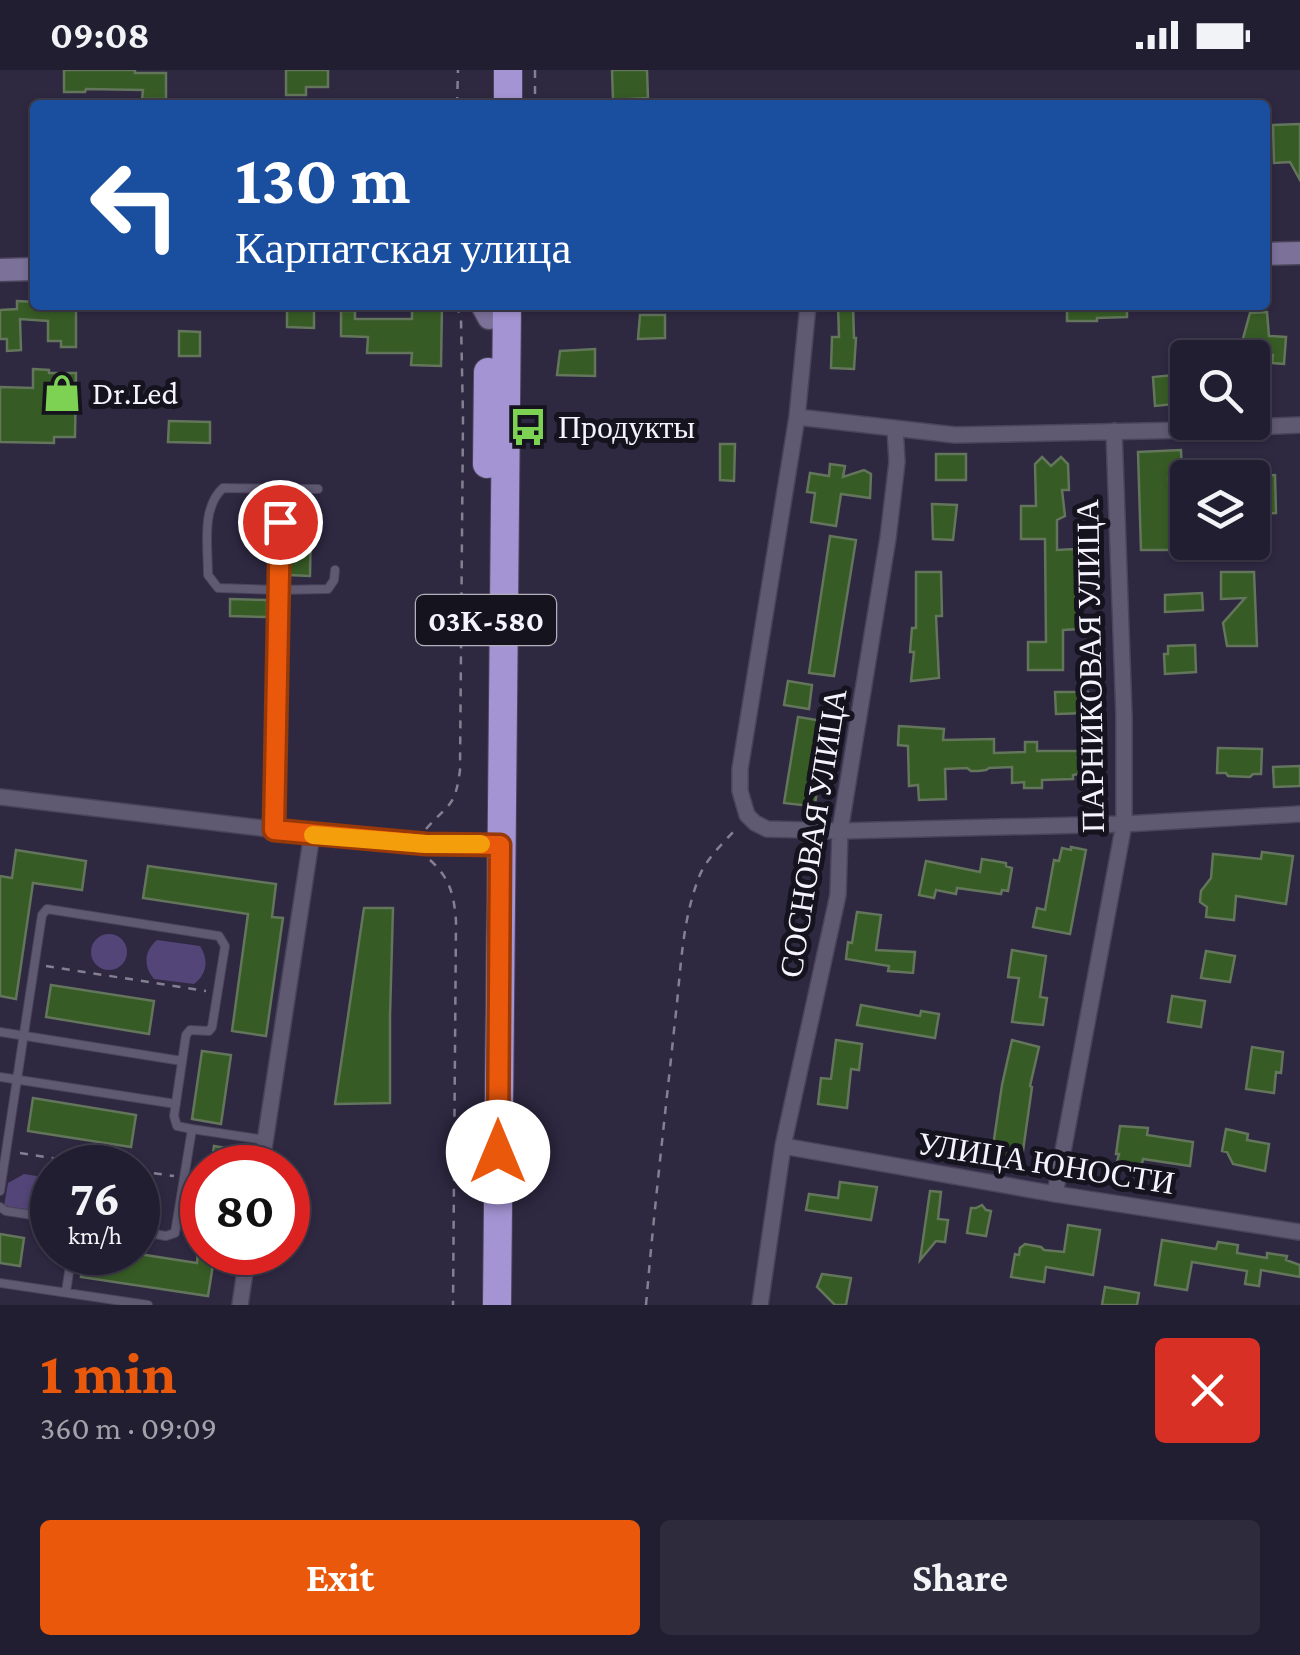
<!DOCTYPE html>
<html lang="en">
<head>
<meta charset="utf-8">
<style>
	:root { --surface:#221e31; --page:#2e2b3d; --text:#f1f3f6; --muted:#a2a2ab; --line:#3f3c4d; --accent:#ea580c }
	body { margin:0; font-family:"Crimson Pro",serif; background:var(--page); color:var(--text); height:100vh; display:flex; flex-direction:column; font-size:38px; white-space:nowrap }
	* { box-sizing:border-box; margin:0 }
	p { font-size:32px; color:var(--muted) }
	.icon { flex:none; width:55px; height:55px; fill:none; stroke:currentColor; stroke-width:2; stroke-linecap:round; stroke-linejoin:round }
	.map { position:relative; height:1235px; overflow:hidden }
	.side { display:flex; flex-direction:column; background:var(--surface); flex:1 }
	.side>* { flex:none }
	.guide { position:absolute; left:30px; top:30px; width:1240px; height:210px; border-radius:10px; box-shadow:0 2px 8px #0004,0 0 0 2px var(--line); background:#1a4fa0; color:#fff; overflow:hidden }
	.controls { position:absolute; left:1170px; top:270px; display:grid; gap:20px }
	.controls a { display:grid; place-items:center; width:100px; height:100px; border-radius:10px; background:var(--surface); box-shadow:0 2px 8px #0004,0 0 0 2px var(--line); font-size:50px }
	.speed { position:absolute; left:30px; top:1075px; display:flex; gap:20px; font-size:50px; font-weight:700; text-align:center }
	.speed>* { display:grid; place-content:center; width:130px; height:130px; border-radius:50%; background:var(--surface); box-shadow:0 2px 8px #0004,0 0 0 2px var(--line); line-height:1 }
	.speed small { font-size:25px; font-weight:400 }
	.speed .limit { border:15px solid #d22; background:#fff; color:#111 }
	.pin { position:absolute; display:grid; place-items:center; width:85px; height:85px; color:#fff; margin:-42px; border:5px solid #fff; border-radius:50%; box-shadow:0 2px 10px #0007 }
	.me { position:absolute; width:110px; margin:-55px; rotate:0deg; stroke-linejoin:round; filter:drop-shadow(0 0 8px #0008) }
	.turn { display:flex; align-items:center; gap:35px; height:210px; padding:0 40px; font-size:45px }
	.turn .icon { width:130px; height:130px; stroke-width:2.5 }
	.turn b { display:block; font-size:70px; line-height:85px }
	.round { display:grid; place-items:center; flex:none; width:105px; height:105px; border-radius:10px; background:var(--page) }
	.overview { display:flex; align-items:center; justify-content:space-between; height:170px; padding:0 40px }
	h1 { font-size:60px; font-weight:700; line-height:75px; color:var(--accent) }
	.button { display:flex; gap:20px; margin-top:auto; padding:20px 40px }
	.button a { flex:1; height:115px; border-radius:10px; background:var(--accent); color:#fff; font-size:40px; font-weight:700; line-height:115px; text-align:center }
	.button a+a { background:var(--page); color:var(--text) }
	.status { display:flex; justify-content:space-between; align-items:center; height:70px; padding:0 50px; background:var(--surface); direction:ltr }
	.status svg { height:28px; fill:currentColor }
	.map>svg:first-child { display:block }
	.green { fill:#534577 }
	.building { fill:#375b25; stroke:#63755b; stroke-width:2.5 }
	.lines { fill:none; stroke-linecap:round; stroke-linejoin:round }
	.lane-casing { stroke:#4a445b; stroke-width:10 }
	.street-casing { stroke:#4a445b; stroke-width:18 }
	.secondary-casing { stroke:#4a445b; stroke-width:25 }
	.highway-casing { stroke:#4a445b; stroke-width:30 }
	.path { stroke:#848092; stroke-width:2.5; stroke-dasharray:8 8; stroke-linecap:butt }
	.lane { stroke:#5f5972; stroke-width:8 }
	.street { stroke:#5f5972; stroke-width:15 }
	.secondary { stroke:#7b7199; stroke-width:22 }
	.highway { stroke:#a494d3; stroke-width:28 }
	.route-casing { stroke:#983908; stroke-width:25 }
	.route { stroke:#ea580c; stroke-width:18 }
	.slow { stroke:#f59e0b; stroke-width:18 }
	.labels { text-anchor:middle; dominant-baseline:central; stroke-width:10; stroke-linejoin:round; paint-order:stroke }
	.shield { fill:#15131e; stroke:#b2b0ba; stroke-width:2.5 }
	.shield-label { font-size:30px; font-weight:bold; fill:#f5f3fd }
	.poi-label { font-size:32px; fill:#f5f3fd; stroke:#15131e; text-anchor:start }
	.street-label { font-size:32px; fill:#f5f3fd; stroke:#15131e }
</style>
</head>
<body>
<div class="status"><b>09:08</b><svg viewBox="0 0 49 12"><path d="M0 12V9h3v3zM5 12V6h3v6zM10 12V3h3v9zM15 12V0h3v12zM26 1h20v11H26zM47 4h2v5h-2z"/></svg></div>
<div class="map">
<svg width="1300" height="1235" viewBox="0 0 1300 1235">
	<rect width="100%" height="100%" fill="#2e2841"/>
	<path class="green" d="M91 882a18 18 0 1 1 36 0a18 18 0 1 1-36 0Z
		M 157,870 L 200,876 C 209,890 207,904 194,914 L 154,909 C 143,896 144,881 157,870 Z
		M 24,1104 L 49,1108 L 47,1124 L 52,1125 L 52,1141 L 46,1140 L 45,1142 L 4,1136 L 8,1113 Z"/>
	<path class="building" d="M 64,0 L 135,0 L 135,3 L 166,3 L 166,29 L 142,29 L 143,20 L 86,19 L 85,22 L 64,22 Z
		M 286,0 L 328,0 L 328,17 L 306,17 L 306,25 L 286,25 Z
		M 612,0 L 647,0 L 648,28 L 613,30 Z
		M 1300,54 L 1300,110 L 1290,92 L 1274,93 L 1273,55 Z
		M 17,231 L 35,232 L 35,235 L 76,235 L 76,277 L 61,277 L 61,271 L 48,271 L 48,251 L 20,249 L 21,280 L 7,281 L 7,269 L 0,269 L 0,240 L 17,239 Z
		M 412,235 L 442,235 L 441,296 L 411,295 L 412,283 L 367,283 L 368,267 L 341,266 L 341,241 L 355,241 L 355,249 L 412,249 Z
		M 838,235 L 853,235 L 854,268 L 856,268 L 854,299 L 831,298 L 832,267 L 839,267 Z
		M 1067,235 L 1127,235 L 1127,247 L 1097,248 L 1097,251 L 1067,251 Z
		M 287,236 L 314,236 L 314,258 L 287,257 Z
		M 1267,242 L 1269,266 L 1286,267 L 1284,294 L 1272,293 L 1273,285 L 1238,287 L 1250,243 Z
		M 640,245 L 665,245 L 665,268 L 638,269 Z
		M 179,261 L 200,262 L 200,286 L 179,286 Z
		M 595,279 L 595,306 L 557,305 L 560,281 Z
		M 33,299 L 49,300 L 49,303 L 76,303 L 75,367 L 54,367 L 54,373 L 0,372 L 0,317 L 33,318 Z
		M 1173,305 L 1175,334 L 1155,336 L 1153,307 Z
		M 169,351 L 210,352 L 210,373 L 168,372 Z
		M 720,374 L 735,374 L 734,411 L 720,410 Z
		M 1181,380 L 1182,408 L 1169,408 L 1171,480 L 1141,480 L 1138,382 Z
		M 936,384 L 966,384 L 966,410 L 936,410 Z
		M 1042,387 L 1051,396 L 1061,387 L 1068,394 L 1069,420 L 1062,420 L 1065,446 L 1057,450 L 1057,480 L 1075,479 L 1076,528 L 1080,528 L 1080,559 L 1063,560 L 1063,600 L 1028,600 L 1028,572 L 1046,572 L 1045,469 L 1021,469 L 1021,436 L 1036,436 L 1035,394 Z
		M 830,394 L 845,396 L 843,407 L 864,400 L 871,404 L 870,428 L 841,424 L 836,456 L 811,452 L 815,423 L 807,422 L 810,403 L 829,406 Z
		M 1275,405 L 1276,443 L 1252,444 L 1252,406 Z
		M 932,434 L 957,435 L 953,470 L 933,469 Z
		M 290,447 L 311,448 L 310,506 L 288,505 Z
		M 830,466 L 856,470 L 834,606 L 809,603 Z
		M 916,502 L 941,502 L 942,546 L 936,546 L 939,608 L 911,611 L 914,582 L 910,582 L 912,558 L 916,558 Z
		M 1221,502 L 1254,502 L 1257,576 L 1227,576 L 1223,553 L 1245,528 L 1221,529 Z
		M 1202,523 L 1203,540 L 1165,542 L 1165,525 Z
		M 230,529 L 267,530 L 267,547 L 230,546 Z
		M 1195,575 L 1196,602 L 1165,604 L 1164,584 L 1168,584 L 1168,576 Z
		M 788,611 L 812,615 L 809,639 L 784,635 Z
		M 1055,622 L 1088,622 L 1088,643 L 1056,644 Z
		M 798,647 L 823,651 L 822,654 L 827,654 L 815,734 L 811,733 L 810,736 L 784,733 Z
		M 899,656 L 944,659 L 943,670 L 994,669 L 994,683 L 1025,682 L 1025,672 L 1037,672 L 1037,681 L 1089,681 L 1089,702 L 1073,705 L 1073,709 L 1042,710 L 1042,718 L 1024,718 L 1024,712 L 1012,713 L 1012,697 L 989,698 L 986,700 L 978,701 L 971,701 L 967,698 L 945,699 L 946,729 L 919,730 L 918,715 L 909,716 L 908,676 L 898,675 Z
		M 1218,678 L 1262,679 L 1261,704 L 1253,704 L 1250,707 L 1228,706 L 1226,703 L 1217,703 Z
		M 1300,696 L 1300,716 L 1274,717 L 1273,697 Z
		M 1071,777 L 1086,780 L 1070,864 L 1033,857 L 1037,838 L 1045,840 L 1054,790 L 1059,791 L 1062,778 L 1071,780 Z
		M 16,780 L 86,791 L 82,820 L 33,813 L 16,929 L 0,926 L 0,806 L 12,808 Z
		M 1262,782 L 1293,786 L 1286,834 L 1236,826 L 1234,850 L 1206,847 L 1207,837 L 1200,832 L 1201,821 L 1211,808 L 1213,784 L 1261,789 Z
		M 982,789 L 1006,793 L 1006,796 L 1012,798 L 1008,821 L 1002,820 L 1001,824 L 957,818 L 956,824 L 936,820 L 934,828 L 919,825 L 926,791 L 980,802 Z
		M 148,796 L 276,814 L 272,847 L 283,848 L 266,966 L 232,961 L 248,844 L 143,828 Z
		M 364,838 L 393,838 L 390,946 L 390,1033 L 335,1034 Z
		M 857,842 L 881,845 L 876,880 L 915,882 L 913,903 L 888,901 L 889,896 L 846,889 L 848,872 L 852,873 Z
		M 1012,880 L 1046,886 L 1040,927 L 1047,928 L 1043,955 L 1012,952 L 1019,908 L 1008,907 Z
		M 1206,881 L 1235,886 L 1230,912 L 1201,908 Z
		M 51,915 L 154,931 L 149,964 L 46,947 Z
		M 1172,926 L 1205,931 L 1201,957 L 1168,952 Z
		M 861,935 L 920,946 L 921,941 L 939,944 L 935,968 L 857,955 Z
		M 836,970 L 862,974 L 859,1000 L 851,999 L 847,1038 L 818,1034 L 821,1008 L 831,1009 Z
		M 1012,970 L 1039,977 L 1030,1016 L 1032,1017 L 1022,1088 L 992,1083 L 1002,1015 Z
		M 1252,977 L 1283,982 L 1281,1003 L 1276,1002 L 1274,1023 L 1246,1019 Z
		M 202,981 L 231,985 L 221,1054 L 192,1049 Z
		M 33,1028 L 136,1045 L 131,1077 L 28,1061 Z
		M 1120,1056 L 1148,1058 L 1147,1065 L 1193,1072 L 1190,1096 L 1143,1089 L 1142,1094 L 1117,1092 L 1119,1084 L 1116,1084 Z
		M 1226,1059 L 1248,1064 L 1247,1070 L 1269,1074 L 1265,1101 L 1233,1094 L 1227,1082 L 1222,1081 Z
		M 214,1076 L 242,1081 L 239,1098 L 211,1098 Z
		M 840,1112 L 877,1117 L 871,1150 L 806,1140 L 809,1124 L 838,1128 Z
		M 930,1121 L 941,1122 L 938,1149 L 948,1150 L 945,1172 L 936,1171 L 920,1190 Z
		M 982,1135 L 986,1140 L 991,1141 L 986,1166 L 967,1163 L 971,1138 L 976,1138 Z
		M 1068,1155 L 1100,1160 L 1093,1205 L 1046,1197 L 1044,1212 L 1011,1207 L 1015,1184 L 1019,1185 L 1020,1178 L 1025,1174 L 1041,1177 L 1044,1180 L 1064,1182 Z
		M 0,1164 L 24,1168 L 20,1196 L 0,1193 Z
		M 1162,1170 L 1216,1179 L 1218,1172 L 1238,1175 L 1237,1183 L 1267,1188 L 1267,1183 L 1287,1186 L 1286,1190 L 1300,1195 L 1300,1207 L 1261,1200 L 1259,1216 L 1245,1214 L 1247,1201 L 1192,1192 L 1187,1220 L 1155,1215 Z
		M 85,1182 L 126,1182 L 197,1193 L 198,1182 L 215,1182 L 208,1226 L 81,1207 Z
		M 822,1204 L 851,1208 L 846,1235 L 835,1235 L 817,1217 Z
		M 1105,1217 L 1139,1223 L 1137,1235 L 1102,1235 Z"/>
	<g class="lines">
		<g class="lane-casing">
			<path id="lane" d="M 223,418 L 281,419 L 279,520 L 218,518 L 208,505 C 208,476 201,438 223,418 Z
				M 281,419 L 318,419
				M 274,760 L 279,520 L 328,519 L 334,510 L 335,500
				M 0,962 L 182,991
				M 0,1007 L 176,1034
				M 0,1121 L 42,845 L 47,839 L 219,866 L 225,876 L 212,957 L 209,961 L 190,960 L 186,965 L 174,1046 L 177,1056 L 192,1059
				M 0,1137 L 6,1141 L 52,1148
				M 138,1161 L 166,1166 L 175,1163 L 192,1059 L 265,1070
				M 0,1213 L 148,1235
				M 66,1222 L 72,1182"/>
		</g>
		<g class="street-casing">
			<path id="street" d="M 808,235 L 797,347 L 740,699 L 740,721 L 747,745 L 755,753 L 767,759 L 840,761 L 1124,754 L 1300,744
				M 797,347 L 955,365 L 1190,360 L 1300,355
				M 0,727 L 312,764 L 426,774 L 500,775
				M 783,1076 L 1055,1124 L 1300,1162
				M 261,1098 L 312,764
				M 1055,1124 L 1124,754 L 1124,646 L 1114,361
				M 240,1235 L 248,1182
				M 760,1235 L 783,1076 L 838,825 L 840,761 L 888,468 L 897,392 L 895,358"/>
		</g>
		<g class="secondary-casing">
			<path id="secondary" d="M 1265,184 L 1300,183
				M 0,200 L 35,199
				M 482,235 L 489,248"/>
		</g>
		<g class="highway-casing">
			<path id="highway" d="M 508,35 L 508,0
				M 487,394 L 488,302
				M 497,1235 L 507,235"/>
		</g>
		<path class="path" d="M 535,0 L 535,35
			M 457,35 L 458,0
			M 426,759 C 449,733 455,738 460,700 L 463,348 L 461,250 L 457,235
			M 430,790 C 450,808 454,825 456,851 L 453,1235
			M 46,896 L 206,921
			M 20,1083 L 117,1098
			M 138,1101 L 174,1106
			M 646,1235 C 654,1140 665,1046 675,951 C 681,902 681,854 699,807 C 706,789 723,773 736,759"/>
		<use href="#lane" class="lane"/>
		<use href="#street" class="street"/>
		<use href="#secondary" class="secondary"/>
		<use href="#highway" class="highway"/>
	</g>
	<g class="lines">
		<g class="route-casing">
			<path id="route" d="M 280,452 L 274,760 L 426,774 L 500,775 L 498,1082"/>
		</g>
		<use href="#route" class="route"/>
		<path class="slow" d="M 313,765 L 426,774 L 481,774"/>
	</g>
	<defs>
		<g id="shop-bare" transform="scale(3)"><path d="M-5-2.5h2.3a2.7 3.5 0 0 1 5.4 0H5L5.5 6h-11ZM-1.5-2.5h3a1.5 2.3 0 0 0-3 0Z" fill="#7dd153" stroke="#15131e" stroke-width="2.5" paint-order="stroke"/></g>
		<g id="bus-bare" transform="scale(3)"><path d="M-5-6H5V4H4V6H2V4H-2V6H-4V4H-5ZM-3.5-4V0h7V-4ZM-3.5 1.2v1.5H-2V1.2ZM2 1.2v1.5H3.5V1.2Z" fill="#7dd153" stroke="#15131e" stroke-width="2.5" paint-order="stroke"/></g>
	</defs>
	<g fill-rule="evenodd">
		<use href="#shop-bare" x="62" y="323"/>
		<use href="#bus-bare" x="528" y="357"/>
	</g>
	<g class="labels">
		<rect class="shield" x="416" y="525" width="140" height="50" rx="8"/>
		<g class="shield-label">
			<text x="486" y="550">03К-580</text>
		</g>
		<g class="poi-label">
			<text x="92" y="323">Dr.Led</text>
			<text x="558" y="357">Продукты</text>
		</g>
		<g class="street-label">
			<text transform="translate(1090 596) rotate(-91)">ПАРНИКОВАЯ УЛИЦА</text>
			<text transform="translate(813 763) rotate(-81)">СОСНОВАЯ УЛИЦА</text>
			<text transform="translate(1046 1093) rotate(9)">УЛИЦА ЮНОСТИ</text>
		</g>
	</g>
</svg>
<div class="controls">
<a><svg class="icon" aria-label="search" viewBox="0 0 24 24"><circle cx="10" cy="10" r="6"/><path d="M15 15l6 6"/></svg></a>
<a><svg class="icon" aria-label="layers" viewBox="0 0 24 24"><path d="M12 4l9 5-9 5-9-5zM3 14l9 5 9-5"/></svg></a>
</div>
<div class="speed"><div>76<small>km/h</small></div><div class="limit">80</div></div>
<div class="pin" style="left:280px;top:452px;background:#d93025"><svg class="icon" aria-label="arrive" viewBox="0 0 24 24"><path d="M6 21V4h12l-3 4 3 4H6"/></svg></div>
<svg class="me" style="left:498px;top:1082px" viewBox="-20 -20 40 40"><circle r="19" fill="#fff"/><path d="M0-13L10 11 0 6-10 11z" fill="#ea580c"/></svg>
<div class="guide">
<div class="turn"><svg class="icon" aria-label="left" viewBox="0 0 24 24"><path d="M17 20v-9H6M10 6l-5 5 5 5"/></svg><div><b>130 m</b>Карпатская улица</div></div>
</div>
</div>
<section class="side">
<div class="overview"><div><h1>1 min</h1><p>360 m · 09:09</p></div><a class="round" style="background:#d93025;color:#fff"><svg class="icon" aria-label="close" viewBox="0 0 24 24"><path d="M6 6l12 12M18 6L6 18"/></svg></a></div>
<div class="button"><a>Exit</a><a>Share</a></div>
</section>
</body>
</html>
